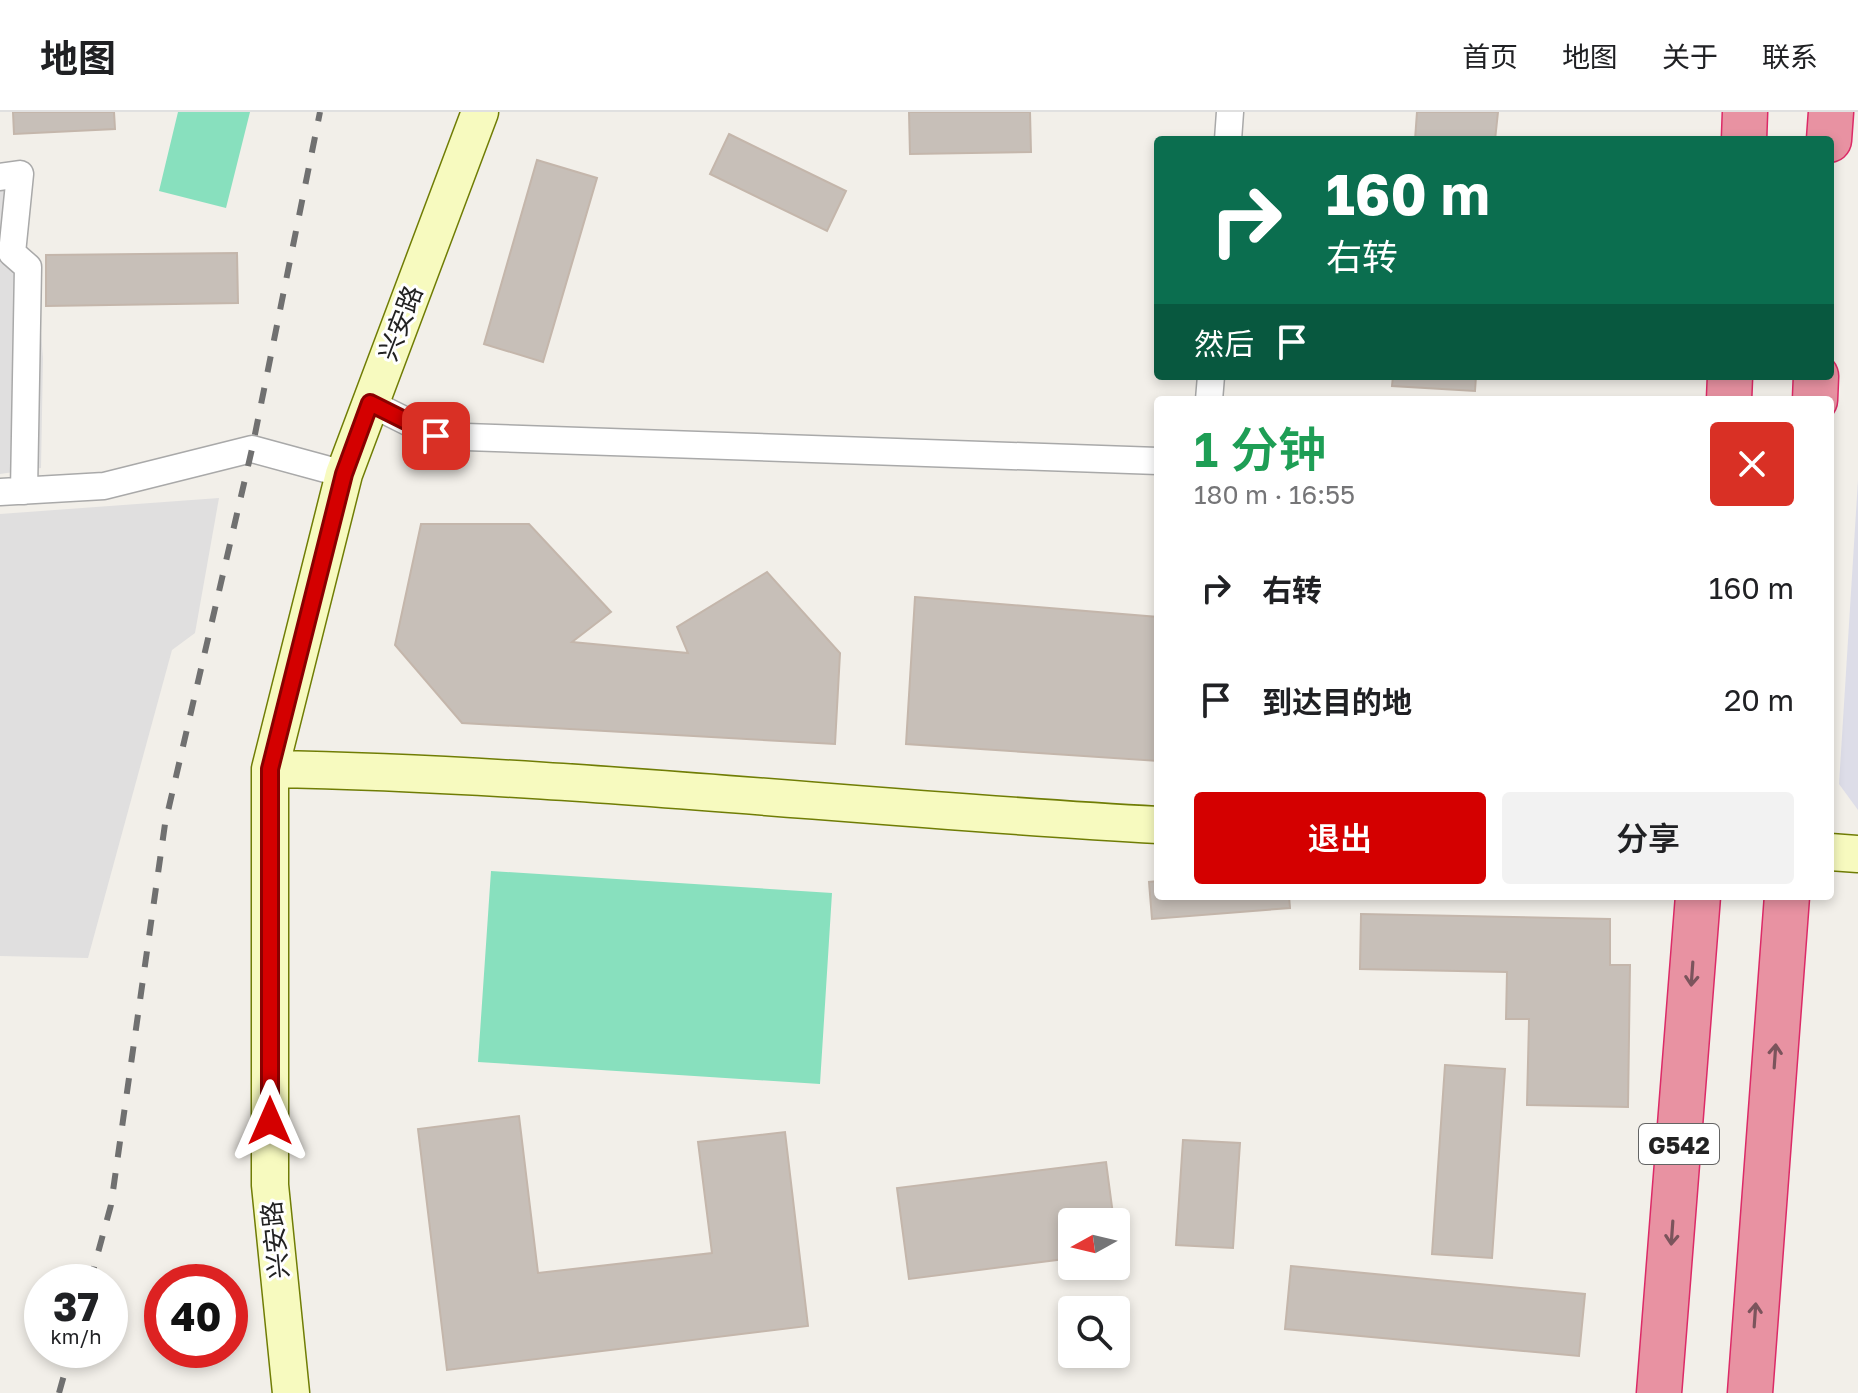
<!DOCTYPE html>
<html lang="zh">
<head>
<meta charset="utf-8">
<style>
	:root { --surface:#fff; --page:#f2f2f2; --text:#202124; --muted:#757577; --line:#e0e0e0; --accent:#d40000 }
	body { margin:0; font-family:"Golos Text","Noto Sans SC",sans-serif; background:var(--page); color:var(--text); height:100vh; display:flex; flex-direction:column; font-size:30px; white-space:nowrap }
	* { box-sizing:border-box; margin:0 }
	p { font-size:26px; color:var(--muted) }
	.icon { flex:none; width:44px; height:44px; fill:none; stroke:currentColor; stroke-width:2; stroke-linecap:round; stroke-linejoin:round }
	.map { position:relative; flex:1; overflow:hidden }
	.panel { position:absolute; left:1154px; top:284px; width:680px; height:504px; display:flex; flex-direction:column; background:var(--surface); border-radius:8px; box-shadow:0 4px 12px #0003 }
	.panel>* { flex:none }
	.guide { position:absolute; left:1154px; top:24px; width:680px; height:244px; border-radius:8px; box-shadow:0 4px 12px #0003; background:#0b6e4f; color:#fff; overflow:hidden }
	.needle { width:52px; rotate:262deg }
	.buttons { position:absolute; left:1058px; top:1096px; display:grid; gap:16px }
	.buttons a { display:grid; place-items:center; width:72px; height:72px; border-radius:8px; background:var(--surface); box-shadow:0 4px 12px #0003; font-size:40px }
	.speed { position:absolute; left:24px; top:1152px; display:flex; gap:16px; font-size:40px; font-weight:700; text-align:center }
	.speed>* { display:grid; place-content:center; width:104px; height:104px; border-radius:50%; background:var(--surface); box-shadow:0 4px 12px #0003; line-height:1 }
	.speed small { font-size:20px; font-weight:400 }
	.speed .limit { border:12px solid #d22; background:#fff; color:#111 }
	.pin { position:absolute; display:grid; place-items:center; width:68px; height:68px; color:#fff; margin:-34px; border-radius:16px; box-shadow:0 4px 12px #0006 }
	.me { position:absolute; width:88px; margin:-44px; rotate:0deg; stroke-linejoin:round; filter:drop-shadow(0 0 6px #0008) }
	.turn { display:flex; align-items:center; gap:28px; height:168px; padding:0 40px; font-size:36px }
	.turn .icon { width:104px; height:104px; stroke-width:2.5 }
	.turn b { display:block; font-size:56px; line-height:68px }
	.then { display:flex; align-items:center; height:76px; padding:0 40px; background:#0003; gap:16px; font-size:30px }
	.round { display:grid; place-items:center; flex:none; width:84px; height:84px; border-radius:8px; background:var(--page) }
	.overview { display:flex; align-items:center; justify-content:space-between; height:136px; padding:0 40px }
	h1 { font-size:48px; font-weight:600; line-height:60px; color:#1e9e55 }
	.primary-button { display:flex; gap:16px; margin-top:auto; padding:16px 40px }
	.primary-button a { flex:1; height:92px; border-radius:8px; background:var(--accent); color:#fff; font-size:32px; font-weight:600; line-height:92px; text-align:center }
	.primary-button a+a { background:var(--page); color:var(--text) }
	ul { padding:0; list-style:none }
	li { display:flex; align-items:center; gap:24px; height:112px; padding:0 40px }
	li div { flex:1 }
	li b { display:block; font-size:30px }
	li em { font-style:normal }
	header { display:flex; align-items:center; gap:48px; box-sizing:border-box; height:112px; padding:0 40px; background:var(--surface); border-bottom:2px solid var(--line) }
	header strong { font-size:38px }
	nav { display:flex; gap:44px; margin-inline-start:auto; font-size:28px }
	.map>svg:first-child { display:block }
	.residential { fill:#e0dfdf }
	.pitch { fill:#88e0be }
	.plaza { fill:#dddde8 }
	.building { fill:#c7bfb8; stroke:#c4b6ab; stroke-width:2 }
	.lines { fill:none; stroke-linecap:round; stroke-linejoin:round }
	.street-casing { stroke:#a9a9a9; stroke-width:29 }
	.secondary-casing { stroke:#707d05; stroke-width:39 }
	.highway-casing { stroke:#dc2a67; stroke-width:47 }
	.street { stroke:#fff; stroke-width:26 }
	.secondary { stroke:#f7fabf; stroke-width:36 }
	.highway { stroke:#e892a2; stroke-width:44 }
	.rail { stroke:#707070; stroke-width:6; stroke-dasharray:16 16; stroke-linecap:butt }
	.oneway { stroke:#7b545c }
	.route-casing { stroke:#8a0000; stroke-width:20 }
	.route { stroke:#d40000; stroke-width:14 }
	.labels { text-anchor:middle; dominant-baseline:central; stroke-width:6; stroke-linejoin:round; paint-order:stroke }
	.shield { fill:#fff; stroke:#646464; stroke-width:2 }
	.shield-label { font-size:24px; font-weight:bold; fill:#222 }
	.street-label { font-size:26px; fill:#222; stroke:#fff }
</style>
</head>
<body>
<header>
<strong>地图</strong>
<nav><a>首页</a><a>地图</a><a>关于</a><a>联系</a></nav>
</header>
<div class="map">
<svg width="1858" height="1281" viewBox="0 0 1858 1281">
	<rect width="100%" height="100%" fill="#f2efe9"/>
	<path class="residential" d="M 20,62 L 12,141 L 36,158 L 43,246 L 41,356 L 0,362 L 0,65 Z
		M 219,386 L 195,521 L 172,538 L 88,846 L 0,844 L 0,402 Z"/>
	<path class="pitch" d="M 178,0 L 250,0 L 226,96 L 159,79 Z
		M 491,759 L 832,781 L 820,972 L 478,950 Z"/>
	<path class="plaza" d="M 1858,368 L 1858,698 L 1839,672 Z"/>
	<path class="building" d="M 13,0 L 114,0 L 115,17 L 14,22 Z
		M 909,0 L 1030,0 L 1031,40 L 910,42 Z
		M 1417,0 L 1498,0 L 1495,28 L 1415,28 Z
		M 729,22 L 846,79 L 827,119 L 710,62 Z
		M 537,48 L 597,66 L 543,250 L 484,232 Z
		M 237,141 L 238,191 L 46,194 L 46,143 Z
		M 1393,264 L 1476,264 L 1475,279 L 1392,274 Z
		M 421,412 L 529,412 L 611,500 L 572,530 L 688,541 L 677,515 L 767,460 L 840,541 L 835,632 L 462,611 L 395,533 Z
		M 915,485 L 1158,505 L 1158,649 L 906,632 Z
		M 1158,769 L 1158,784 L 1289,784 L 1290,796 L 1152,807 L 1149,770 Z
		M 1361,802 L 1610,807 L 1610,853 L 1630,853 L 1628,995 L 1527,993 L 1529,907 L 1506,907 L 1507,860 L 1360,857 Z
		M 1445,953 L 1505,957 L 1492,1146 L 1432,1142 Z
		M 519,1004 L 538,1161 L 712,1141 L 698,1030 L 785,1020 L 808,1214 L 447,1258 L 418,1017 Z
		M 1183,1028 L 1240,1031 L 1233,1136 L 1176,1133 Z
		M 1106,1050 L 1114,1110 L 1072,1110 L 1072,1146 L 909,1167 L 897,1076 Z
		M 1291,1154 L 1585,1182 L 1579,1244 L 1285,1217 Z"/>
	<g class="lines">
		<g class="street-casing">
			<path id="street" d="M 1228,28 L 1230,0
				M 0,65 L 20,62 L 12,141 L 28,155 L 24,379
				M 1209,288 L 1211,264
				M 370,291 L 436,324 L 1158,349
				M 0,380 L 104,374 L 252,337 L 344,362"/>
		</g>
		<g class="secondary-casing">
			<path id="secondary" d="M 270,657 C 566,662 862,697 1158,713
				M 1830,740 L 1858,742
				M 291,1281 L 270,1073 L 270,657 L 344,362 L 480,0"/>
		</g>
		<g class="highway-casing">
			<path id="highway" d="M 1744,28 L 1745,0
				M 1829,28 L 1831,0
				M 1729,288 L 1730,264
				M 1815,288 L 1816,264
				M 1659,1281 L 1698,784
				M 1750,1281 L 1787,784"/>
		</g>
		<use href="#street" class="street"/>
		<use href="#secondary" class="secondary"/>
		<use href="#highway" class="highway"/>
		<path class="rail" d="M 90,1170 L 111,1093 L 165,712 L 252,337 L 320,0
			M 59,1281 L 71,1238"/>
	</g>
	<defs><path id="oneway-shaft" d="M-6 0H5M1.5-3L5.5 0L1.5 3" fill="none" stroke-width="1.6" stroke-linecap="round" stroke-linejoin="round" transform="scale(2)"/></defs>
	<g class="oneway">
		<use href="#oneway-shaft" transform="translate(1692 862) rotate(94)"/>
		<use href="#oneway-shaft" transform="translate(1775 944) rotate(-86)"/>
		<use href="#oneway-shaft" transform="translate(1672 1121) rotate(94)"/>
		<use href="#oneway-shaft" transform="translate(1755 1203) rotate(-86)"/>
	</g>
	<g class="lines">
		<g class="route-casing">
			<path id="route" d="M 270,1009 L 270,657 L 344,362 L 370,291 L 436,324"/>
		</g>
		<use href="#route" class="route"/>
	</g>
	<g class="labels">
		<rect class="shield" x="1639" y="1012" width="80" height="40" rx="6"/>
		<g class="shield-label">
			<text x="1679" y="1032">G542</text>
		</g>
		<g class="street-label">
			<text transform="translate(400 211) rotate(-69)">兴安路</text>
			<text transform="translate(275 1128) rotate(-96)">兴安路</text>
		</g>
	</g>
</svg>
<div class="buttons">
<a><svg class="needle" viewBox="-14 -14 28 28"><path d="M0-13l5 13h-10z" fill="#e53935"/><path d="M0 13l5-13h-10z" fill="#757577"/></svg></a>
<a><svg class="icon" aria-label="search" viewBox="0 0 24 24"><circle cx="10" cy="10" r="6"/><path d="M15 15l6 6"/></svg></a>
</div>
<div class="speed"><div>37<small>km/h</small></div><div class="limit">40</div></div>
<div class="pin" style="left:436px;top:324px;background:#d93025"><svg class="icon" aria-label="arrive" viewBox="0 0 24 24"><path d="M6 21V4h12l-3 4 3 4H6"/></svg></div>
<svg class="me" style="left:270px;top:1009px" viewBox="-20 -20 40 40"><path d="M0-17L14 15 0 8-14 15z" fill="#d40000" stroke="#fff" stroke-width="4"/></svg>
<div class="guide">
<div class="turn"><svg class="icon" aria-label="right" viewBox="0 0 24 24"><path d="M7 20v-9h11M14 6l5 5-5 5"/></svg><div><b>160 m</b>右转</div></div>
<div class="then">然后<svg class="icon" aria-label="arrive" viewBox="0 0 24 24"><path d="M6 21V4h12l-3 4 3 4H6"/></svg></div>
</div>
<section class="panel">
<div class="overview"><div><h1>1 分钟</h1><p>180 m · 16:55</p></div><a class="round" style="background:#d93025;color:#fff"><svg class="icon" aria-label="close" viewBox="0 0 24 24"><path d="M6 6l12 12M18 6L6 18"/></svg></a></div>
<ul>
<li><svg class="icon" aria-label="right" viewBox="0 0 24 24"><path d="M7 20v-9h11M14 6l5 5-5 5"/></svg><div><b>右转</b></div><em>160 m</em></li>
<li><svg class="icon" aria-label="arrive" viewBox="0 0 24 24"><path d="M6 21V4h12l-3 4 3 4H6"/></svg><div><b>到达目的地</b></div><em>20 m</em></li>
</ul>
<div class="primary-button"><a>退出</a><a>分享</a></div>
</section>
</div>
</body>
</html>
